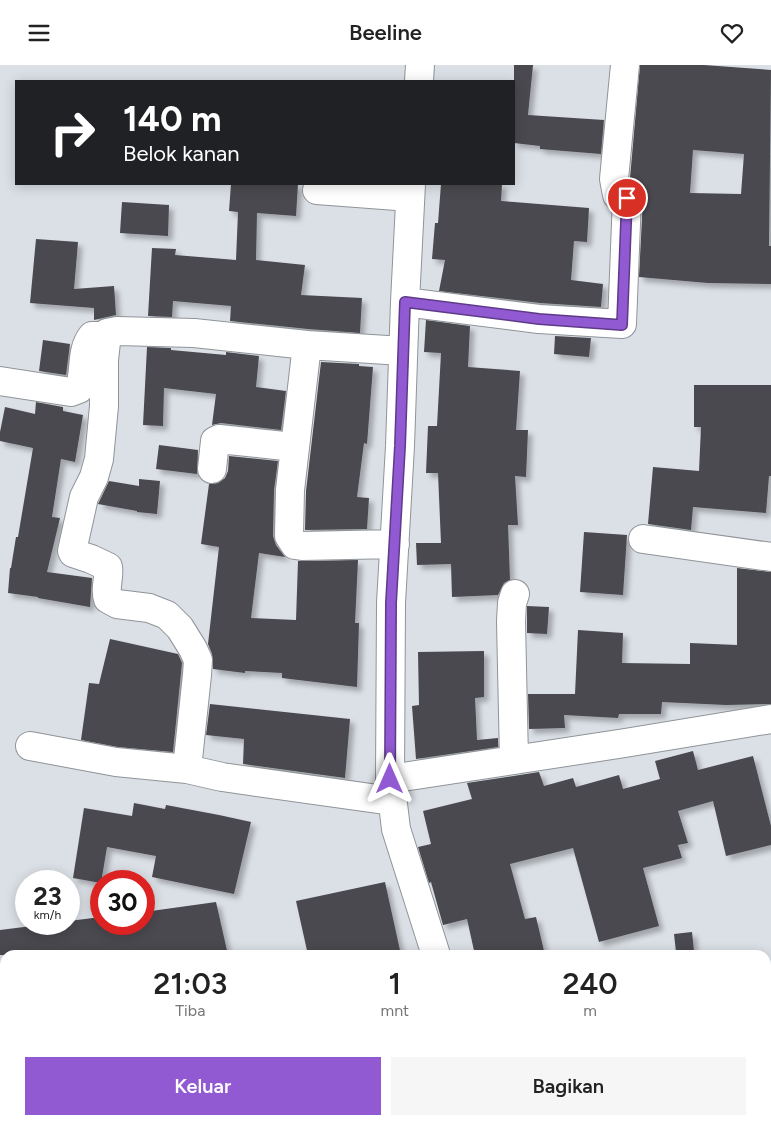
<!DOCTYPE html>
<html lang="id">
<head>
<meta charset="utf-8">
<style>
	:root { --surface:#fff; --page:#f6f6f6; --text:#222; --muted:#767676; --accent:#915ad2 }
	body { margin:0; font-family:Figtree,sans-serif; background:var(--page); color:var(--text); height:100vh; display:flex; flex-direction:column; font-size:19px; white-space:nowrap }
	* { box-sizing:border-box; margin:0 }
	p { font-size:16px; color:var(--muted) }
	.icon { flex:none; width:28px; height:28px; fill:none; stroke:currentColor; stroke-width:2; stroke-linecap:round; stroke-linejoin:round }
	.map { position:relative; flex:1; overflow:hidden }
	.panel { position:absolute; left:0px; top:885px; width:771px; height:175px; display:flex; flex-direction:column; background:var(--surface); border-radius:15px 15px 0 0; box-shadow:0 2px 12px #0003 }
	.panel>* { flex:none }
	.hud { position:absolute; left:15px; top:15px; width:500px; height:105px; border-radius:0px; box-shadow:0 2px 12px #0003; background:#202124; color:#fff; overflow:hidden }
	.speed { position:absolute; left:15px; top:805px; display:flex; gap:10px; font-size:25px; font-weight:700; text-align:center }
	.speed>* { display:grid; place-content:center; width:65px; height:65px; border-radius:50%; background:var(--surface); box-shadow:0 2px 12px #0003; line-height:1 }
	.speed small { font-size:12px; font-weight:400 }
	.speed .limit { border:8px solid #d22; background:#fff; color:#111 }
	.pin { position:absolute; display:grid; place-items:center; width:42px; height:42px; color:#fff; margin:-21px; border:2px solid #fff; border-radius:50%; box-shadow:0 1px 5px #0007 }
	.me { position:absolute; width:55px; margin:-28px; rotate:0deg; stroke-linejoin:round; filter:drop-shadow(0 0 4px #0008) }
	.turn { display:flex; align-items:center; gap:18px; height:105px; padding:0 25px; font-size:22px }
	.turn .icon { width:65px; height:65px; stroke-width:2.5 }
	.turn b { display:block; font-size:35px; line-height:42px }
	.eta { display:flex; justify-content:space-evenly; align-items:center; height:85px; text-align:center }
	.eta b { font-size:30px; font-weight:600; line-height:35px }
	.action { display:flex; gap:10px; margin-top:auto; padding:10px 25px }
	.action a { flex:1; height:58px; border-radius:0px; background:var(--accent); color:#fff; font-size:20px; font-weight:600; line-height:58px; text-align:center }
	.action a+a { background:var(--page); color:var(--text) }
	header { display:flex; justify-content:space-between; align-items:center; height:65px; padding:0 25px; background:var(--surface); font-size:22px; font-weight:600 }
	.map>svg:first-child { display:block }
	.building { fill:#4a494f; fill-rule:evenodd; filter:url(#shadow) }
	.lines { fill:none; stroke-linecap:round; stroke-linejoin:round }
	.minor-casing { stroke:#8f9499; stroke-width:30 }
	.minor { stroke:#fff; stroke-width:28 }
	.route-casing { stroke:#5e3a88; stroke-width:12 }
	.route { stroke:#915ad2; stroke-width:9 }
</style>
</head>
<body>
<header><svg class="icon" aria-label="menu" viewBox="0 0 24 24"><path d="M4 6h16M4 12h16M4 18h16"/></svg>Beeline<svg class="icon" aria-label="heart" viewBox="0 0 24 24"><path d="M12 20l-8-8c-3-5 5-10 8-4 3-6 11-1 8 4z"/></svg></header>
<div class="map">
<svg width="771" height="1060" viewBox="0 0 771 1060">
	<defs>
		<filter id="shadow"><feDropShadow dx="4.5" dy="4.5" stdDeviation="2.5" flood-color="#0004"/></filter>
	</defs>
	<rect width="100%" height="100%" fill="#dbe0e6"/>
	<path class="building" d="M 514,0 L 533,0 L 528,50 L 604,55 L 601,89 L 540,84 L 540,81 L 514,78 Z
		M 640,0 L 704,0 L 771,5 L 769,181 L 771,181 L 771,219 L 708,218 L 639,212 L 643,133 L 641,127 L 637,121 L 631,118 L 630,113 ZM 693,85 L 744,89 L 741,129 L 690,128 Z
		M 231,119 L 298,119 L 296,151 L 257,148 L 256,195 L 305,200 L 301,230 L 362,233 L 360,268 L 308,264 L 230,256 L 231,241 L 173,236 L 172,252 L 148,251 L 152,183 L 176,184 L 175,190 L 236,195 L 238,147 L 229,146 Z
		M 441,119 L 502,119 L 501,136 L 589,143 L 587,177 L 574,176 L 571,215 L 603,219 L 601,242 L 540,238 L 439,226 L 445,195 L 432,194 L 435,158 L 438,158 Z
		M 122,137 L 169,140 L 168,171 L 120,168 Z
		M 36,174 L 78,177 L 74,224 L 114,221 L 116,250 L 94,255 L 94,243 L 30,238 Z
		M 426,255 L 470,261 L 468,302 L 520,306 L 516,365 L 528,365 L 526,412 L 515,411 L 518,460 L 508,460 L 510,515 L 504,518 L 498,530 L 452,532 L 451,499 L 417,500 L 416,478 L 441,478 L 438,408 L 426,408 L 428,361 L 437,361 L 441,288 L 424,287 Z
		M 555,271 L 591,273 L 589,292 L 554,289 Z
		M 43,275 L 70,279 L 66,310 L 39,306 Z
		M 147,282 L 171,283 L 171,285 L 226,290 L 226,287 L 259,291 L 256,322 L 286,326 L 281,365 L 221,358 L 212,360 L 216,329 L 164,323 L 163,361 L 143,360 Z
		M 321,297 L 359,299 L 359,301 L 373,302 L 367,379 L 364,378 L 357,432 L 369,433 L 367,464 L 305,465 L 306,426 Z
		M 694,320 L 771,320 L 771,411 L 769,411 L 766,448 L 693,442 L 691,465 L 648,459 L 653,402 L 699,406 L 701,362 L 694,362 Z
		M 36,337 L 63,342 L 63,346 L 83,350 L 75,397 L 61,394 L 52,452 L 60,453 L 47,507 L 92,513 L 90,542 L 38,533 L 38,532 L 8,528 L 10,503 L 11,503 L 16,472 L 18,472 L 33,383 L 0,376 L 0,367 L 5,342 L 35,349 Z
		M 159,380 L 198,385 L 197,409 L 156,404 Z
		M 229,391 L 278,396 L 274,425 L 273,471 L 276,480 L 285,492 L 259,488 L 251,553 L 296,555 L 298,496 L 358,495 L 355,558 L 359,558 L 357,622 L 282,613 L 282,608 L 245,606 L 245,608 L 213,604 L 212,589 L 208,579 L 219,482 L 201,479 L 209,419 L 218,418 L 225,413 L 228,406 Z
		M 139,414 L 160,416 L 157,449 L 137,447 L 137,446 L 98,439 L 109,416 L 139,421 Z
		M 584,467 L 627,470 L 623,530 L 580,527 Z
		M 737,503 L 771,507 L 771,639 L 726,640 L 662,637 L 661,649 L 619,649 L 618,653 L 564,650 L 565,663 L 529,664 L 528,629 L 575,629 L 578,565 L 623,568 L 622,598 L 690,599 L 690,578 L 737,580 Z
		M 527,541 L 549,542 L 547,569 L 527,568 Z
		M 110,574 L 178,589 L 179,591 L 182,598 L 173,687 L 118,682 L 81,675 L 89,618 L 99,619 Z
		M 484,586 L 484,632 L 475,633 L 477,675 L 498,673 L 498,682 L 416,694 L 412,641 L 419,640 L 418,587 Z
		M 210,639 L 350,654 L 345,713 L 243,699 L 244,674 L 206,670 Z
		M 693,686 L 698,705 L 753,691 L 771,761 L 771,780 L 726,791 L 713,736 L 678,746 L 688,778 L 678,780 L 682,793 L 643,803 L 659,861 L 599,877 L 573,783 L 510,799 L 525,854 L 536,852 L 545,890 L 475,890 L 467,854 L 443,860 L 431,817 L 429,818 L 418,782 L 431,779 L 423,746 L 472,734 L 467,718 L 539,707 L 544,721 L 573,713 L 576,722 L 619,710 L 623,724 L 660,714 L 655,696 Z
		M 134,738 L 165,744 L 166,740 L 219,750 L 251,757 L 234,829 L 152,812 L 156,791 L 107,782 L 101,818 L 73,813 L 84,743 L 132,751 Z
		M 385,817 L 401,890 L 308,890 L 296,836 Z
		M 216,837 L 228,890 L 0,890 L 0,865 L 48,859 L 69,859 L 69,856 L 101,852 L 101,859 L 144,859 L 144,847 Z
		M 692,867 L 694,886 L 676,887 L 674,869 Z"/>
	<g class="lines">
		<g class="minor-casing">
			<path id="minor" d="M 419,16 L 420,0
				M 411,119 L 405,237 L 400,381 L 391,538 L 390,714 L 396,764 L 436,890
				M 317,125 L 410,132
				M 405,237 L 539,254 L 622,259 L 627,133 L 617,130 L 614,114 L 625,0
				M 307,280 L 290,425 L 289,471 L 295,480 L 302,481 L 395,479
				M 0,316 L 71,327 L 79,324 C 86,307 80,286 92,271 L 106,271
				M 212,404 L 215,376 L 219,374 L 294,382
				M 643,474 L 771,492
				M 30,681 L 116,697 L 187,704
				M 514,695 L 511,556 L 512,538 L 515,529
				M 390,714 L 625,678 L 771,654
				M 392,736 L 222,712 L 187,704 L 197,610 L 198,595 L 193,584 L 180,563 L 167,550 L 149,543 L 117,539 L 108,534 C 104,523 110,513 108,502 L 91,494 L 73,488 L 72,486 L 84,432 L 94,412 L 99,394 L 104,341 L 104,295 L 107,268 L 117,266 L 194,268 L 307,280 L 403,286
				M 766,1037 L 771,1037
				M 684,1055 L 684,1060"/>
		</g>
		<use href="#minor" class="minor"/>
	</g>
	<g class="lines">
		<g class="route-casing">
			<path id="route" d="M 390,714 L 391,538 L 400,381 L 405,237 L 539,254 L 622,260 L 627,133"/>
		</g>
		<use href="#route" class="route"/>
	</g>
</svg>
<div class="speed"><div>23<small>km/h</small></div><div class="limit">30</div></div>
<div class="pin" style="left:627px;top:133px;background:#d93025"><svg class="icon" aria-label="arrive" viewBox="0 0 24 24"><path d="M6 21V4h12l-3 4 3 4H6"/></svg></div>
<svg class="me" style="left:390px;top:714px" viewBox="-20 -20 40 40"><path d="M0-17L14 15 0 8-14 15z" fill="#915ad2" stroke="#fff" stroke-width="4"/></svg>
<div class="hud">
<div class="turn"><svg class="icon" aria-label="right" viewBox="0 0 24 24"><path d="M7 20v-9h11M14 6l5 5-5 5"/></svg><div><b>140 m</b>Belok kanan</div></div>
</div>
<section class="panel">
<div class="eta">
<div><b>21:03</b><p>Tiba</p></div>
<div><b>1</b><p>mnt</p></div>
<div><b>240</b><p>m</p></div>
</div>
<div class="action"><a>Keluar</a><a>Bagikan</a></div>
</section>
</div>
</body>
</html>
